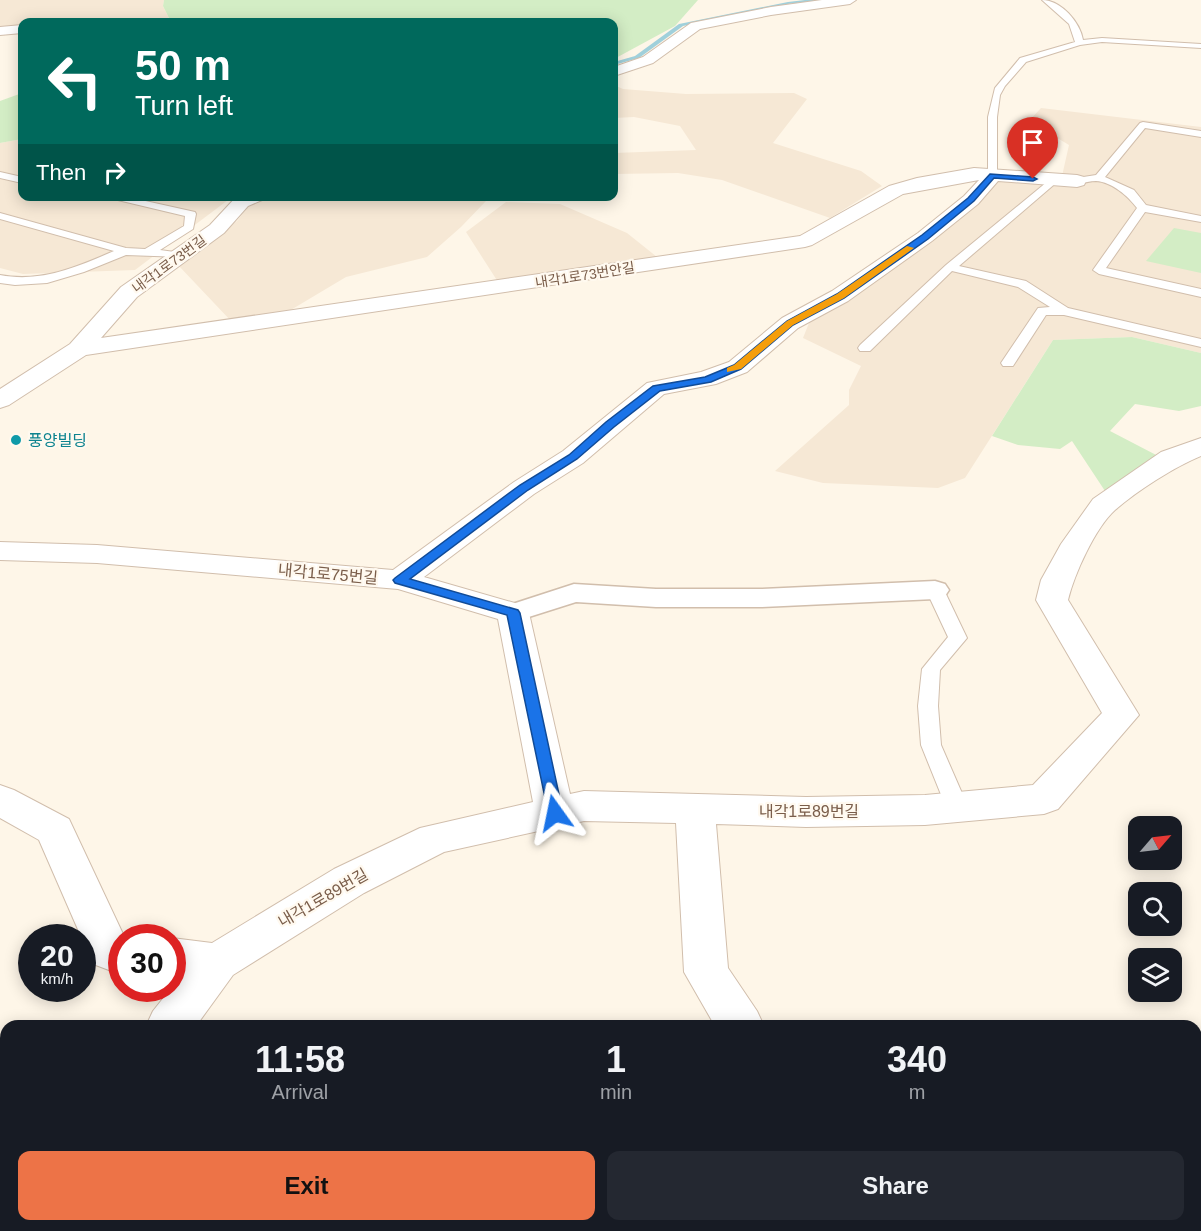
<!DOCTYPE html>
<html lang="en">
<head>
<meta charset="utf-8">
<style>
	:root { --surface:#171b24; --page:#242831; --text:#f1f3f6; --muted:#9ea1a6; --accent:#ed7347 }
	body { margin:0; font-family:Arial,"Noto Sans KR",sans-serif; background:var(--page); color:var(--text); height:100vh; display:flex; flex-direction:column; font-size:22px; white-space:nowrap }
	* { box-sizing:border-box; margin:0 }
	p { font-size:20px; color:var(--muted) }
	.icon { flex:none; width:33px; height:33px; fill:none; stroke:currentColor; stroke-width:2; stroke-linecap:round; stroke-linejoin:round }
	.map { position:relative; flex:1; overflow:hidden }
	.sheet { position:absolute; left:0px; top:1020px; width:1202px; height:212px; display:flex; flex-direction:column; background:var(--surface); border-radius:18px 18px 0 0; box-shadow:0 3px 15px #0003 }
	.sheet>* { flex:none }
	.top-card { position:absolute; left:18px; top:18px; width:600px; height:183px; border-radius:12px; box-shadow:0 3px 15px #0003; background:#00695c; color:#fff; overflow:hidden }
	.needle { width:39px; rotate:62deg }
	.buttons { position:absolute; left:1128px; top:816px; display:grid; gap:12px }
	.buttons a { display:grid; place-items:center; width:54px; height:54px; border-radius:12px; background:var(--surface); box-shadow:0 3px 15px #0003; font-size:30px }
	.speed { position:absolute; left:18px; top:924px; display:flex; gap:12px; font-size:30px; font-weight:700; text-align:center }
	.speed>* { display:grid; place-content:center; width:78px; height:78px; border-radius:50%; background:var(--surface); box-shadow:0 3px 15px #0003; line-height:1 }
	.speed small { font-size:15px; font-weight:400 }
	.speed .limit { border:9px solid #d22; background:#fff; color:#111 }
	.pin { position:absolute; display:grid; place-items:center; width:51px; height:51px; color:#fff; margin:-62px -26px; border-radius:50% 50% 50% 0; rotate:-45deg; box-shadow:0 0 6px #0007 }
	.pin .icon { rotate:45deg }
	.me { position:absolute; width:66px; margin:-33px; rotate:348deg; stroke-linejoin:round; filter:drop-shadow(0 0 4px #0008) }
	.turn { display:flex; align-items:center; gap:21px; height:126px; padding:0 18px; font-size:27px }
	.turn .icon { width:78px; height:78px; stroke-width:2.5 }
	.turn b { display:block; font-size:42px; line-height:51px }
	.then { display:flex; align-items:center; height:57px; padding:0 18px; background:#0003; gap:12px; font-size:22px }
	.eta { display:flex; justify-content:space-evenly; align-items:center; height:102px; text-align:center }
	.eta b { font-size:36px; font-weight:800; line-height:42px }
	.button { display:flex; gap:12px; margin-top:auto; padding:12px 18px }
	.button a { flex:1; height:69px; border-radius:12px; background:var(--accent); color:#111; font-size:24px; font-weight:800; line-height:69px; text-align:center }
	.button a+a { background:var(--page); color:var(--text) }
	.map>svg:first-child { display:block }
	.residential { fill:#f6e8d5 }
	.green { fill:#d3edc5 }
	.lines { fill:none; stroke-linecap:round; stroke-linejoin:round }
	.stream { fill:#a0d0db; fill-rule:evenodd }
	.service-casing { stroke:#d1beac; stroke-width:2 }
	.pedestrian-casing { stroke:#d1beac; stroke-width:3 }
	.minor-casing { stroke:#d1beac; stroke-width:2 }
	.service { fill:#fff; fill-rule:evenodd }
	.pedestrian { fill:#fff; fill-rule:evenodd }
	.minor { fill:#fff; fill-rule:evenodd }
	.route { fill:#1a73e8; stroke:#114b97; stroke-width:1.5 }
	.slow { fill:#f59e0b }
	.culture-dot { fill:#0f9aa8; stroke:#fff9ef; stroke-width:2 }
	.labels { text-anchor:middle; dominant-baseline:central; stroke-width:4.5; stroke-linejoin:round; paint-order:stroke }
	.far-street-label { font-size:14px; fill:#7a5d4a; stroke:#fff9ef }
	.culture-label { font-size:16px; fill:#0d838f; stroke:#fff9ef; text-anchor:start }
	.street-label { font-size:16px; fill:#7a5d4a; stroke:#fff9ef }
</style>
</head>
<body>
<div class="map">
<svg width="1201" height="1231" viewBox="0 0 1201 1231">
	<rect width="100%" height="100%" fill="#fef6e8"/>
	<path class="residential" d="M 0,0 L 164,0 L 163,6 L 169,18 L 166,22 L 22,22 L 22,28 L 0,30 Z
		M 614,85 L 623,89 L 686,94 L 794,93 L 807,99 L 773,143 L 861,171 L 882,186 L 830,218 L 722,180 L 678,173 L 614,174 L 614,153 L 696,150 L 680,126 L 634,117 L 614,118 Z
		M 1041,108 L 1201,127 L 1201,353 L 1132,337 L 1053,340 L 965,478 L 938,488 L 823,483 L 775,471 L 849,405 L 849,390 L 861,366 L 803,338 L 811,318 L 1005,172 L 1062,176 L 1069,145 L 1029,121 Z
		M 22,139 L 22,196 L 232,197 L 135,270 L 23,274 L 0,268 L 0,143 Z
		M 480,196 L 486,201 L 461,227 L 427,257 L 346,277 L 284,314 L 232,322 L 178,265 L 237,221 L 252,202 L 269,197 Z
		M 506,202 L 560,204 L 627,233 L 657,257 L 498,282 L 466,232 Z"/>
	<path class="green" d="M 164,0 L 698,0 L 675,26 L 614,59 L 614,22 L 166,22 L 169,18 L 163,6 Z
		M 22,93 L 22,139 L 0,143 L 0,101 Z
		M 1174,228 L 1201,233 L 1201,273 L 1146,261 Z
		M 1132,337 L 1201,353 L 1201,406 L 1179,411 L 1135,404 L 1110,431 L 1160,457 L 1105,491 L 1072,441 L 1060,449 L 1018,445 L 992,436 L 1053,340 Z"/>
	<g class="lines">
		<path class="stream" d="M 805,0 L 821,0 L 788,4 L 683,26 L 639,58 L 614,65 L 614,62 L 635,56 L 679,24 L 788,2 Z"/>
		<g class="service-casing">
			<path id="service" d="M 1042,0 C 1061,0 1080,22 1083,40 L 1102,38 L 1201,44 L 1201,48 L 1102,42 L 1080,45 L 1026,62 L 1005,86 L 1000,95 L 997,117 L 997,176 L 988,178 L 988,117 L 995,88 L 1020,58 L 1075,42 L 1069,24 Z
				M 1143,122 L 1201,131 L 1201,137 L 1145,128 L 1105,177 L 1134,190 L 1146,205 L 1201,216 L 1201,222 L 1145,212 L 1106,268 L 1201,289 L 1201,297 L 1099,274 L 1093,270 L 1137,208 C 1128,196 1112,182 1096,181 C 1087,181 1079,186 1072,181 L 1077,178 L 1096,175 L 1140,123 Z
				M 0,172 L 22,177 L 22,183 L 0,178 Z
				M 1053,177 L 1058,180 L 1057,182 L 959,266 L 1026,281 L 1068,308 L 1201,339 L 1201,347 L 1064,315 L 1046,315 L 1013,366 L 1003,366 L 1001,363 L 1038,308 L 1050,307 L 1018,287 L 952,271 L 870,351 L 860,351 L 858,348 L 860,345 L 946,265 Z
				M 101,196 L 123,196 L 195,212 L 196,214 L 193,229 L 160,250 L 182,253 L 182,257 L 126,255 L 84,272 L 47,283 L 15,285 L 0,283 L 0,275 C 41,283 77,267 114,251 L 0,219 L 0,213 L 126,248 L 145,249 L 184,226 L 185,216 Z
				M 935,585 L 941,586 L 944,590 L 967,638 L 940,670 L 938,706 L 941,745 L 968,807 L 965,813 L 957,815 L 949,813 L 946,807 L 921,745 L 918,706 L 922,669 L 948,637 L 926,590 L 929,586 Z"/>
		</g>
		<g class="pedestrian-casing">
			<path id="pedestrian" d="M 935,581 L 945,584 L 949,590 L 945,596 L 935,599 L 762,607 L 656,607 L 576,602 L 513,622 L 503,619 L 499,613 L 503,607 L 574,584 L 656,589 L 762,589 Z"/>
		</g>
		<g class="minor-casing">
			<path id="minor" d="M 822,0 L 856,0 L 850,4 L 771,15 L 700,29 L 653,63 L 614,76 L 614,67 L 643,57 L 691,23 L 771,7 Z
				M 22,25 L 22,33 L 0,35 L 0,27 Z
				M 974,168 L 1077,175 L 1084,177 L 1086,181 L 1084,185 L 1077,187 L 998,181 L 978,204 L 932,241 L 848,301 L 798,328 L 747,372 L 716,384 L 664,394 L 583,463 L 534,494 L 424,577 L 525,606 L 529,613 L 570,794 L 584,791 L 806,797 L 925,795 L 1033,785 L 1102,713 L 1036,600 L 1041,580 L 1061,544 L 1093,499 L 1161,452 L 1201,438 L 1201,456 C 1174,467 1137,491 1115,510 C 1095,528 1074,575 1068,600 L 1139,715 L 1058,809 L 1044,814 L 925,825 L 806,827 L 716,824 L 728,968 L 757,1011 L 764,1026 L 715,1026 L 684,972 L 676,823 L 584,821 L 444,852 L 364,893 L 233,975 L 196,1026 L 146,1026 L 153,1011 L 180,977 L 172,976 L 172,938 L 212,943 L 334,869 L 420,828 L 533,802 L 498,619 L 398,589 L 97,563 L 0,560 L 0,542 L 97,545 L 393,570 L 514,482 L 563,451 L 647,383 L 701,372 L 729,362 L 782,318 L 832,291 L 918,233 L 964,196 L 979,180 L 903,194 L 812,245 L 805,247 L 86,355 L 9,405 L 0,408 L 0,389 L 70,344 L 121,287 L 210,225 L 237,196 L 264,196 L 262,200 L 248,206 L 224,233 L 137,297 L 101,338 L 800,236 L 889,186 L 917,178 Z
				M 0,785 L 14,790 L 69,819 L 123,934 L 134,938 L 122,938 L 122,970 L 109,970 L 93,964 L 39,840 L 0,818 Z
				M 6,1140 L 6,1225 L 0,1223 L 0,1143 Z
				M 37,1226 L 100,1226 L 103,1231 L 40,1231 Z
				M 926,1226 L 983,1226 L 986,1231 L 929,1231 Z"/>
		</g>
		<use href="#service" class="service"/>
		<use href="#pedestrian" class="pedestrian"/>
		<use href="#minor" class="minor"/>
	</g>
	<path class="route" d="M 990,174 L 1033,177 L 1037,179 L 1033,181 L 994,178 L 974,201 L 928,239 L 844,298 L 793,325 L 741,369 L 711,382 L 660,391 L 614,427 L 577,459 L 528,490 L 410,579 L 518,610 L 520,613 L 563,813 L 561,817 L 555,819 L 549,817 L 507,615 L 395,583 L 393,580 L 395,578 L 520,485 L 569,455 L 606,422 L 653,386 L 705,377 L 734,365 L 787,321 L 837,294 L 922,235 L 968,198 Z"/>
	<path class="slow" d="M 907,246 L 914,248 L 844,298 L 793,325 L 741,369 L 727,372 L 727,368 L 734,365 L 787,321 L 837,294 Z"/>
	<circle class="culture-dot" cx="16" cy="440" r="6"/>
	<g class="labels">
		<g class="far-street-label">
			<text transform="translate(169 264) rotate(-36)">내각1로73번길</text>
			<text transform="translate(585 275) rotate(-9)">내각1로73번안길</text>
		</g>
		<g class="culture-label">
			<text x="28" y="440">풍양빌딩</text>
		</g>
		<g class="street-label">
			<text transform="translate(328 574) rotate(5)">내각1로75번길</text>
			<text x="809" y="811">내각1로89번길</text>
			<text transform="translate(323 898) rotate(-30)">내각1로89번길</text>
		</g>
	</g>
</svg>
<div class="buttons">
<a><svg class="needle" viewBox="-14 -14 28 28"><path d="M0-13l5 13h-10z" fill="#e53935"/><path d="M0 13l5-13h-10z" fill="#9ea1a6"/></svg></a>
<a><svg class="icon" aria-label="search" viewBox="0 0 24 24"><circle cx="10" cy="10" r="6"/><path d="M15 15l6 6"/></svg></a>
<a><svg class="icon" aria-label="layers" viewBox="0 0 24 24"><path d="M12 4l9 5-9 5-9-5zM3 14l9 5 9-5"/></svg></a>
</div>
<div class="speed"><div>20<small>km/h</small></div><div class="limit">30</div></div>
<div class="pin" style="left:1033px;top:179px;background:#d93025"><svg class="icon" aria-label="arrive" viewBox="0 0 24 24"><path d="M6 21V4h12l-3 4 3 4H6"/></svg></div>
<svg class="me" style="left:555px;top:813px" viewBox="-20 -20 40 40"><path d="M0-17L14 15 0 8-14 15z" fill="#1a73e8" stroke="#fff" stroke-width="4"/></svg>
<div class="top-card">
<div class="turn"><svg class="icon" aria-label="left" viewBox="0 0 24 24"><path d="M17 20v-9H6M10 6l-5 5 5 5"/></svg><div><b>50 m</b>Turn left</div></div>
<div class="then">Then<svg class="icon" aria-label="right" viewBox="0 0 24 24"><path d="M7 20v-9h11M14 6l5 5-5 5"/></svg></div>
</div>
<section class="sheet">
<div class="eta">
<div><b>11:58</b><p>Arrival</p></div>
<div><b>1</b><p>min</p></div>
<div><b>340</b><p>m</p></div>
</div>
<div class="button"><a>Exit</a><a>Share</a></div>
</section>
</div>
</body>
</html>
